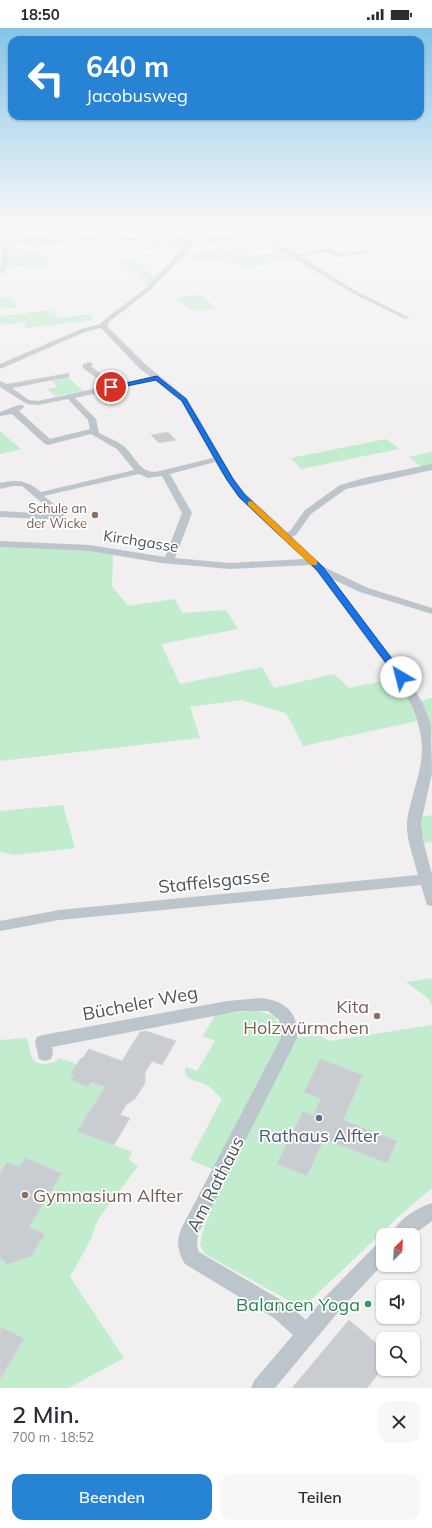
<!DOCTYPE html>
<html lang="de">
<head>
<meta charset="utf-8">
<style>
	:root { --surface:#fff; --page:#f7f7f7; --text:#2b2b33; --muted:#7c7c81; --accent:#2783d3 }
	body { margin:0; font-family:Mulish,sans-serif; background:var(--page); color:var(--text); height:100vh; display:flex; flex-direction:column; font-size:15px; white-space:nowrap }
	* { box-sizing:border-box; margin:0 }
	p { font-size:13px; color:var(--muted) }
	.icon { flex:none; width:22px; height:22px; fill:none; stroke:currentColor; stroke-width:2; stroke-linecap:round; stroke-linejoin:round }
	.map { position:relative; height:1360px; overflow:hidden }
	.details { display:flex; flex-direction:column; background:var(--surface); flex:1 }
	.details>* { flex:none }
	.guide { position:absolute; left:8px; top:8px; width:416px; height:84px; border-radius:12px; box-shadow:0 1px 3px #0004; background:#2783d3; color:#fff; overflow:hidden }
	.needle { width:26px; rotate:24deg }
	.tools { position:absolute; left:376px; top:1200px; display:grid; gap:8px }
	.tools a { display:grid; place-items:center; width:44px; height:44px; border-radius:8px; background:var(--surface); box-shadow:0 1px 3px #0004; font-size:20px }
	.pin { position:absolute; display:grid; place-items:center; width:34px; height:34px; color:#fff; margin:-17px; border:2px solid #fff; border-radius:50%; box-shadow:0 1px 4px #0007 }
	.me { position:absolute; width:44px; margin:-22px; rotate:323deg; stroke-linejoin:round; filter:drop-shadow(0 0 3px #0008) }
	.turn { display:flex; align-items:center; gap:14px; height:84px; padding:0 12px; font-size:18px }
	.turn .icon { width:52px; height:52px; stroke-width:2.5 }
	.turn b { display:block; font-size:28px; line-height:34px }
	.round { display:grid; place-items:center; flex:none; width:42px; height:42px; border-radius:12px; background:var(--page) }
	.overview { display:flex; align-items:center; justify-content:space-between; height:68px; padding:0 12px }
	h1 { font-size:24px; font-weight:600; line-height:30px }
	.action { display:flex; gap:8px; margin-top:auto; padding:8px 12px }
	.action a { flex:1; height:46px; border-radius:12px; background:var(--accent); color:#fff; font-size:16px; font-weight:600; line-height:46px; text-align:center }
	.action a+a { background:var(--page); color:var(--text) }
	.status { display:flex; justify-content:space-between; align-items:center; height:28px; padding:0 20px; background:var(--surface); direction:ltr }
	.status svg { height:11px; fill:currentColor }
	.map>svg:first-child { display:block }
	.green { fill:#c1eccd }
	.building { fill:#c9cdd1; stroke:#d4d6da }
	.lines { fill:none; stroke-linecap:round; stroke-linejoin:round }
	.minor { fill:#bcc5cb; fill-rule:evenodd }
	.route { fill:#1a73e8; stroke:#114b97 }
	.slow { fill:#f59e0b }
	.education-dot { fill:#8d6e63; stroke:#fff; stroke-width:1.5 }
	.service-dot { fill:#5c6f8a; stroke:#fff; stroke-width:1.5 }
	.leisure-dot { fill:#2e9e5b; stroke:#fff; stroke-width:1.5 }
	.labels { text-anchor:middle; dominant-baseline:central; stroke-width:3.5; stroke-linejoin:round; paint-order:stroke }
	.far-education-label { font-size:13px; fill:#785e54; stroke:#fff; text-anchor:end }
	.street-label { font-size:15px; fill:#49545b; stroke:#fff }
	.near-street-label { font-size:18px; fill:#49545b; stroke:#fff }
	.near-education-label { font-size:18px; fill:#785e54; stroke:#fff; text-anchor:end }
	.near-service-label { font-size:18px; fill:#4e5e75; stroke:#fff }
	.near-leisure-label { font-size:18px; fill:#27864d; stroke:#fff; text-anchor:end }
</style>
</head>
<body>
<div class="status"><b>18:50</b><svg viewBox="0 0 49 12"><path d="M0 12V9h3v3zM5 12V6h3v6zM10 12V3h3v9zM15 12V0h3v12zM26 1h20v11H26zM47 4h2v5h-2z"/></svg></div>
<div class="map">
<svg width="432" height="1360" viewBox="0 0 432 1360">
	<rect width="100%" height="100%" fill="#f1efef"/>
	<path class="green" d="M 20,199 L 45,199 L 48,203 L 39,204 L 41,206 L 51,205 L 53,208 L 44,209 L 47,212 L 56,212 L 37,214 L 12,212 L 21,211 L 20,209 L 16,210 L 16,206 L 13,205 L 16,205 L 15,202 L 22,202 Z
		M 61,199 L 129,199 L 128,199 L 136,203 L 131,203 L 125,206 L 124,208 L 112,207 L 82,210 L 77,206 L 59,207 L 57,206 L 68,204 Z
		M 154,199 L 158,199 L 159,200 L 181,199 L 177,199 L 176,204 L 174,204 L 175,205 L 163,207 L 152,206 L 155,204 L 146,200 L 156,201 Z
		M 367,199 L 398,199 L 410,200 L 341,210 L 335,207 L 337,206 L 334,204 L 307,208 L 301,205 Z
		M 225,208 L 232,213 L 191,218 L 197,212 Z
		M 94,210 L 129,212 L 127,214 L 135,215 L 127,215 L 124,217 L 138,219 L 140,218 L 152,220 L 153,218 L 139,216 L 142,213 L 149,213 L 144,216 L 158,215 L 158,218 L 170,219 L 183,218 L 180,224 L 103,218 L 38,224 L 42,226 L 52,236 L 45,238 L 4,240 L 5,214 L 7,214 L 8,217 L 11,217 L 11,222 L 37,223 L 99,217 Z
		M 238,220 L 242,222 L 246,221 L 255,227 L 286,223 L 297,231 L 242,240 L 229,231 L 196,235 L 183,226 Z
		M 135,230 L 155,250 L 148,257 L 119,233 Z
		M 200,267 L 217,281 C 196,283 191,285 176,270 Z
		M 11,269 L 18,279 L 0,281 L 0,270 Z
		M 51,282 L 59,290 L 89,286 L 94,292 L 26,300 L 24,294 L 0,297 L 0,290 L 2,289 L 0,288 Z
		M 68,349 L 83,363 L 56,368 L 47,361 L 58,359 L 52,353 Z
		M 0,403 L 21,421 L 0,426 Z
		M 386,411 L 399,421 L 301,441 L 291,430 Z
		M 432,424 L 432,438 L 423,440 L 409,429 Z
		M 0,519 L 93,523 L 113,527 L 112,558 L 128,578 L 175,571 L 182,585 L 226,582 L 238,601 L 161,616 L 180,656 L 262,639 L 274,660 L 334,646 L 349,660 L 397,650 L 405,664 L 417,693 L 303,718 L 286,685 L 241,672 L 190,679 L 200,710 L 0,733 Z
		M 432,670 L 432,708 L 429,692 L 420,673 Z
		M 63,777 L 75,820 L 14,827 L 0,824 L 0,783 Z
		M 432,787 L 432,814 L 423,815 L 421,789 Z
		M 432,950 L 432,978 L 428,970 L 406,954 Z
		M 255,982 L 274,988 L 282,1001 L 295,1009 L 321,1008 L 329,1013 L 432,997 L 432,1160 L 397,1190 L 313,1270 C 305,1275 297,1277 288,1272 L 205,1226 L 200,1216 L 204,1199 L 210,1186 L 206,1184 L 215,1142 L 190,1132 L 222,1071 C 217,1066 213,1061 207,1057 C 200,1052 180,1053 186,1039 L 197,1043 L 215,1013 L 203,1008 L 215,987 Z
		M 27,1010 C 29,1016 29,1023 32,1029 C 36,1040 53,1036 60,1030 L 76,1036 L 70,1046 L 74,1048 L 72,1052 L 88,1059 L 91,1054 L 105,1059 L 77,1103 L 132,1124 L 129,1129 L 129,1132 L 138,1138 L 101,1187 L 95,1198 L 92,1209 L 70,1249 L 124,1330 L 68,1360 L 0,1360 L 0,1012 Z"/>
	<path class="building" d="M 168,404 L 176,412 L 159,415 L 151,407 Z
		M 146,1003 L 176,1013 L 162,1037 L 152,1033 L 145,1045 L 145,1055 L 135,1071 L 126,1077 L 120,1087 L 130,1090 L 114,1117 L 77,1103 L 105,1059 L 91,1054 L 88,1059 L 71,1052 L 74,1048 L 70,1046 L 81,1030 L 83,1030 L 89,1021 L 122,1033 L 140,1004 Z
		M 320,1031 L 363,1047 L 343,1092 L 397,1113 L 387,1135 L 324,1111 L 307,1148 L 277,1136 L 303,1083 L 313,1088 L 321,1071 L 304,1064 Z
		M 25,1130 L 62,1145 L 29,1199 L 45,1206 L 31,1228 L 5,1237 L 5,1233 L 0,1231 L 0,1145 L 7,1134 L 19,1139 Z
		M 349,1292 L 383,1321 L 383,1340 L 367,1360 L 292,1360 Z
		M 0,1299 L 24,1310 L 0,1352 Z"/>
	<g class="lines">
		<path class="minor" d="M 45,199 L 51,199 L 62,211 L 105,207 L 134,209 L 142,202 L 139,199 L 145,199 L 148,202 L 140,209 L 190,212 L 200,199 L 206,199 L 183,228 L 150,262 L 109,294 L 107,298 L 145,336 L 187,370 L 234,451 L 245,465 L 287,504 L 290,503 L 305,482 L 340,457 L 364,450 L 432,436 L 432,442 L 346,461 L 311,486 L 296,507 L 292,509 L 324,539 L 368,560 L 432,580 L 432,586 L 360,564 L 332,551 L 407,649 L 422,674 L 431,697 L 432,745 L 421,795 L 423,812 L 432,846 L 432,878 L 427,877 L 421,857 L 59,892 L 0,903 L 0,893 L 59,882 L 418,847 C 414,831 406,811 407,794 C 410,769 422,746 422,720 C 421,677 389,641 365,609 C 349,587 333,565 316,543 L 310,537 L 230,541 L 161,535 L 90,523 L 0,519 L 0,513 L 90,517 L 165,529 L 182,485 L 162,448 L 148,450 L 139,446 L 44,468 L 63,483 L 65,485 L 62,492 L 0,489 L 0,483 L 55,486 L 22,458 L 13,458 L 0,461 L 0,455 C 17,451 27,452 41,464 L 134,442 L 117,421 L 91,406 L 48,417 L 45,416 L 12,386 L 0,388 L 0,384 C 7,382 17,376 23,377 L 24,379 L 19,383 L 50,411 L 90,401 L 88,392 L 68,371 L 38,377 L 27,376 L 0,359 L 0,353 L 7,356 L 69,345 L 69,349 L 12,360 L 29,372 L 38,373 L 107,358 L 83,340 L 83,336 L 89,334 L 93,336 L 91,338 L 115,357 L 151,349 L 139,340 L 101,300 L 85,304 L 0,341 L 0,336 L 81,301 L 100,296 L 104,292 L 146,260 L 187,216 L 105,211 L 38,217 L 7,215 C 8,225 10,241 0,246 L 2,229 L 0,200 L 3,202 L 6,212 L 38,213 L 56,212 ZM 155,353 L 181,373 L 213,430 L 155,444 C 138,444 134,425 122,417 C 115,412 106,409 99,405 L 96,391 L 75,370 ZM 215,434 C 237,473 272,501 304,531 L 230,535 L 175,530 L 192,485 L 170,446 Z
			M 242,199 L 248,199 L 297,226 L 329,220 L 339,225 L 369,222 L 369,224 L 367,225 L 339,229 L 325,224 L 301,229 L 358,264 L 410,290 L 405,291 L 354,266 Z
			M 401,199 L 413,199 L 432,201 L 432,205 Z
			M 261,970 C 285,973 299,984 297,1010 L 198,1206 L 197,1218 L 199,1224 L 288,1276 L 306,1292 L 325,1269 L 376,1217 L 383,1214 L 383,1236 L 339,1283 L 275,1360 L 251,1360 L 254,1353 L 293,1307 L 274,1290 L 185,1236 C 177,1223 176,1213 182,1199 L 281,1010 L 279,992 L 268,983 L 240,983 L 52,1019 L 53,1026 L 51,1031 L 45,1033 L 39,1031 L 35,1014 L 37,1009 L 43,1007 L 227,973 Z
			M 432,1175 L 432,1193 L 413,1207 L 391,1207 C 397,1192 417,1180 432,1175 Z"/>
	</g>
	<linearGradient id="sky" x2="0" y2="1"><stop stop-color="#85c4e7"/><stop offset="0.51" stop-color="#f9f8f8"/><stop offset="1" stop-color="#f9f8f8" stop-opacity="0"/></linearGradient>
	<rect width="432" height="389" fill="url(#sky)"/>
	<path class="route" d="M 157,348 L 186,371 L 233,451 L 244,466 L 323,539 L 404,647 L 405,649 L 404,651 L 398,651 L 317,542 L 239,469 L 227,452 L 182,373 L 156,352 L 111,361 L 108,359 Z"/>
	<path class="slow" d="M 250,473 L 253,474 L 317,533 L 317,537 L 311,537 L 248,477 L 248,474 Z"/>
	<g class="education-dot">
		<circle cx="95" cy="487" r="4"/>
		<circle cx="377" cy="988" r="4"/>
		<circle cx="25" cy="1167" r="4"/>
	</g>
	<circle class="service-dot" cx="319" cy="1090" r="4"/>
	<circle class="leisure-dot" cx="368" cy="1276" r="4"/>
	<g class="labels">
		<g class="far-education-label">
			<text x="87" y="480">Schule an<tspan x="87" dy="15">der Wicke</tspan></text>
		</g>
		<g class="street-label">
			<text transform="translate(141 513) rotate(9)">Kirchgasse</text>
		</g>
		<g class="near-street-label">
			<text transform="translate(214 853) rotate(-6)">Staffelsgasse</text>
			<text transform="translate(140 975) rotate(-11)">Bücheler Weg</text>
			<text transform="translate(215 1156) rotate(-63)">Am Rathaus</text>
		</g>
		<g class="near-education-label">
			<text x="369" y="978">Kita<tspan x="369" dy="21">Holzwürmchen</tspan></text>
			<text x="33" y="1167" text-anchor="start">Gymnasium Alfter</text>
		</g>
		<g class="near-service-label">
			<text x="319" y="1107">Rathaus Alfter</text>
		</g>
		<g class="near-leisure-label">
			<text x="360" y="1276">Balancen Yoga</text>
		</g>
	</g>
</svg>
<div class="tools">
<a><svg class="needle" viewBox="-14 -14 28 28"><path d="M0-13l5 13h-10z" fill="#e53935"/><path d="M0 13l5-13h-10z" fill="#7c7c81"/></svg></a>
<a><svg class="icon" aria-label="sound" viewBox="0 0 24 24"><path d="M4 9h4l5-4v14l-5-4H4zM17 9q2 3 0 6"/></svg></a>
<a><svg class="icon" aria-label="search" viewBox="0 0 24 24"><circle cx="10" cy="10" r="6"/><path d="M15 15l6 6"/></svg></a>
</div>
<div class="pin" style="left:111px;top:359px;background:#d93025"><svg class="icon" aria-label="arrive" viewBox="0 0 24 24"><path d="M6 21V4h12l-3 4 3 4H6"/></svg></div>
<svg class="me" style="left:401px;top:649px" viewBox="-20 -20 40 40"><circle r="19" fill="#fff"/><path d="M0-13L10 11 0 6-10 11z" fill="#1a73e8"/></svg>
<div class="guide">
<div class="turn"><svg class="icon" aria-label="left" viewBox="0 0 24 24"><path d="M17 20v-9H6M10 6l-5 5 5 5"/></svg><div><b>640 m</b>Jacobusweg</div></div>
</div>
</div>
<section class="details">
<div class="overview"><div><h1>2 Min.</h1><p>700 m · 18:52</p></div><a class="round"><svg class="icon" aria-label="close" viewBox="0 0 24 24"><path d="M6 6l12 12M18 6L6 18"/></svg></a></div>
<div class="action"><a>Beenden</a><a>Teilen</a></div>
</section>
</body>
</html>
